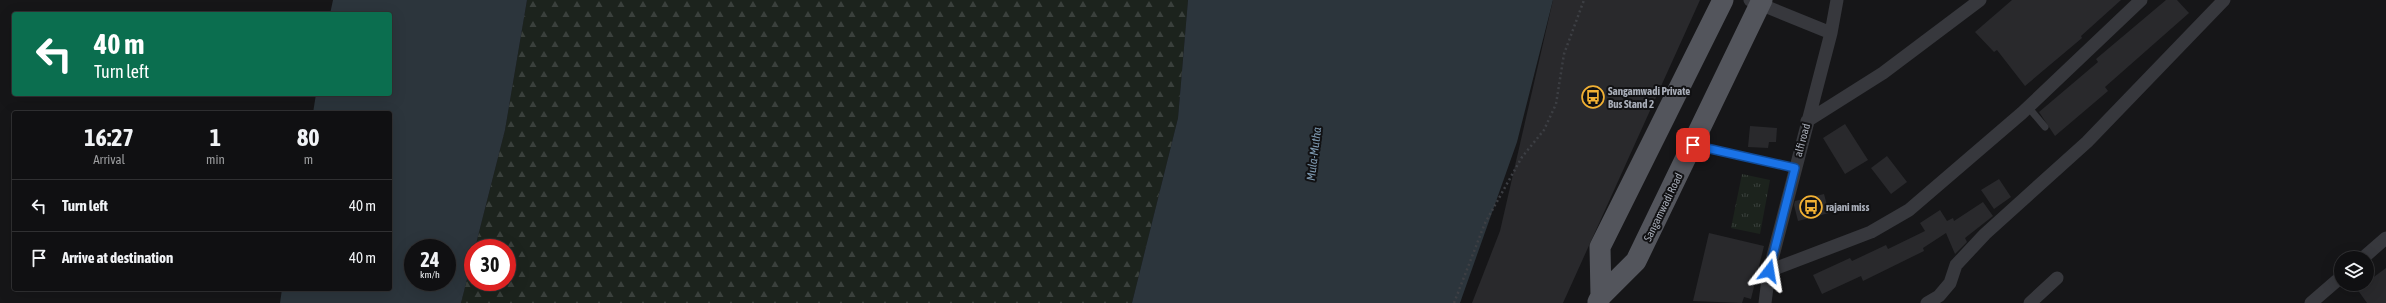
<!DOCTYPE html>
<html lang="en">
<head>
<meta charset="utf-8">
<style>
	:root { --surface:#101012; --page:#19191b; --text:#f1f3f6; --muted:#9c9d9f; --line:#303032 }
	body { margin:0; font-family:"Asap Condensed",sans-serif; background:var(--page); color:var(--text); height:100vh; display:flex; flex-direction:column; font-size:15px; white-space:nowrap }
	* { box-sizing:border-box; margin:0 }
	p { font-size:13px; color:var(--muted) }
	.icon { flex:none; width:22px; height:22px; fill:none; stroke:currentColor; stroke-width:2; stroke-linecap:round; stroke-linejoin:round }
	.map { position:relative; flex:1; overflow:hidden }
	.side { position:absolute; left:12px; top:111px; width:380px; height:180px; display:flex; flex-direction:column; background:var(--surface); border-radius:4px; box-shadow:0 4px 16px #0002,0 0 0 1px var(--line) }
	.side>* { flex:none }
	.hud { position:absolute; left:12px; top:12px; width:380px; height:84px; border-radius:4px; box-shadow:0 4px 16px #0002,0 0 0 1px var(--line); background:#0b6e4f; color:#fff; overflow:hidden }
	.buttons { position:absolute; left:2334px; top:251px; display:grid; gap:8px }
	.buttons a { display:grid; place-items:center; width:40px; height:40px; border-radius:50%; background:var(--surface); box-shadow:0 4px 16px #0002,0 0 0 1px var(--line); font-size:20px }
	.speed { position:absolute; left:404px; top:239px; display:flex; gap:8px; font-size:20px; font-weight:700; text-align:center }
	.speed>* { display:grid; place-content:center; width:52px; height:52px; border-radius:50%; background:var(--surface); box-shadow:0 4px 16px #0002,0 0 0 1px var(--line); line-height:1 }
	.speed small { font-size:10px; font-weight:400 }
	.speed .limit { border:6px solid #d22; background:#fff; color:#111 }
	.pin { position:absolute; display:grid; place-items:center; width:34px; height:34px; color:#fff; margin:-17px; border-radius:8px; box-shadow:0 2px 6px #0006 }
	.me { position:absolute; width:44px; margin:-22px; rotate:14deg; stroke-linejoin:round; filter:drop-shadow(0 0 3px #0008) }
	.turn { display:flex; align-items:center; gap:14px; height:84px; padding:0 16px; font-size:18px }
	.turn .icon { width:52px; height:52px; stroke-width:2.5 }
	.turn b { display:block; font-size:28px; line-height:34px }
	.eta { display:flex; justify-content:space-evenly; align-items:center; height:68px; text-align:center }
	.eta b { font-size:24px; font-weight:700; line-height:28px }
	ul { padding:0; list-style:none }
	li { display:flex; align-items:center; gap:12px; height:52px; padding:0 16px; border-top:1px solid var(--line) }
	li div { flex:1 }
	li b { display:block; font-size:15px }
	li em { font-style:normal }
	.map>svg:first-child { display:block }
	.forest { fill:url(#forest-firs) }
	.park { fill:url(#park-tufts) }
	.water { fill:#2c353c; fill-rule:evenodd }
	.building { fill:#29292c }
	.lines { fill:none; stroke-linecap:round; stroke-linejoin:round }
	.path { stroke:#3d3f44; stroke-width:2.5; stroke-dasharray:2 3; stroke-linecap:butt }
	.service { stroke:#37383d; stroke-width:7 }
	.minor { stroke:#37383d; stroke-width:13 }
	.primary { stroke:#53555c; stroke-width:21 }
	.route-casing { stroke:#114b97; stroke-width:10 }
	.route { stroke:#1a73e8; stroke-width:7 }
	.labels { text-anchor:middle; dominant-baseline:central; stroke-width:4; stroke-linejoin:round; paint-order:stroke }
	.poi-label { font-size:11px; font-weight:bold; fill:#a8adb8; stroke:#111113; text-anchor:start }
	.street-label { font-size:11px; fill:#a8adb8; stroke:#111113 }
	.water-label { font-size:12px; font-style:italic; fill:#7f9bb3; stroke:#111113 }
</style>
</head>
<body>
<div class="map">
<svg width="2386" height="303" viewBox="0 0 2386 303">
	<defs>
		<pattern id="forest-firs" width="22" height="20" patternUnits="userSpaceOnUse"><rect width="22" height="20" fill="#1c231d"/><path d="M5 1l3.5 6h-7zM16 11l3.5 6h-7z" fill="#3a403c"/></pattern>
		<pattern id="park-tufts" width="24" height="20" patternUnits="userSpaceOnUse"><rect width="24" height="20" fill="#1c231d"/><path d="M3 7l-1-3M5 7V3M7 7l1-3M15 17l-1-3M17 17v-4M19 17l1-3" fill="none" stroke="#3a403c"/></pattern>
	</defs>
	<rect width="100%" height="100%" fill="#161618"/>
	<path class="forest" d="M 527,0 L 1188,0 L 1178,118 L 1132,303 L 461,303 L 473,254 L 473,282 L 507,282 L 507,248 L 475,248 L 505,130 Z"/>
	<path class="park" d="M 1742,174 L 1770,180 L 1760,234 L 1731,228 Z"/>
	<path class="water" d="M 333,0 L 527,0 L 505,130 L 461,303 L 280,303 L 282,289 L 390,289 L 390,113 L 313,113 L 316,94 L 390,94 L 390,14 L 330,14 ZM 413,248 L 447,248 L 447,282 L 413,282 Z
		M 1188,0 L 1553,0 L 1517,142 L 1460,303 L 1132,303 L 1178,118 Z"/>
	<path class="building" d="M 1553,0 L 1700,0 L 1563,303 L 1472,303 L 1500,231 Z
		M 2012,0 L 2121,0 L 2081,36 L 2082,38 L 2025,86 L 1997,50 L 1994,52 L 1975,32 Z
		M 2166,0 L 2177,0 L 2189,13 L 2105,87 L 2108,91 L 2055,136 L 2039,112 L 2098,62 L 2096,59 Z
		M 1845,124 L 1868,160 L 1845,174 L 1823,138 Z
		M 1750,126 L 1777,128 L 1776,142 L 1769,142 L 1768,148 L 1748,147 Z
		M 1887,156 L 1907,182 L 1891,194 L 1871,168 Z
		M 1999,179 L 2011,197 L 1994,209 L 1981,190 Z
		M 1824,194 L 1829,213 L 1798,221 L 1794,205 L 1795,201 Z
		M 1983,202 L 1993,216 L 1965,238 L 1967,242 L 1955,254 L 1946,233 L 1923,248 L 1924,251 L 1863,281 L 1861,276 L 1822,294 L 1813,275 L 1850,258 L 1852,261 L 1886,245 L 1888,249 L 1925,231 L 1920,223 L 1940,210 L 1947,221 L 1953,218 L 1954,221 Z
		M 1709,233 L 1764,246 L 1751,299 L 1744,297 L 1742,303 L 1693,301 Z
		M 2386,268 L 2386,303 L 2367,303 L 2357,289 L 2367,284 L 2367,282 Z"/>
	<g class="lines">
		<path class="path" d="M 1454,303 L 1485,223 L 1522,157 L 1544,130 L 1556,104 L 1564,54 L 1584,0"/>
		<path class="service" d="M 2028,107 L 2045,127
			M 1693,145 L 1795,168"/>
		<path class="minor" d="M 1750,0 L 1831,33
			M 1807,121 L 1883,73 L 1980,0
			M 2363,258 L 2386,238
			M 1769,271 L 1871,232 L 1909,210 L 2022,113 L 2141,0
			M 1765,303 L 1769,271 L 1831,33 L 1837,0
			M 1927,303 L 1939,296 L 1950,283 L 1956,265 L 1985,234 L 2087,142 L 2224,0
			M 2030,303 L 2057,278
			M 2311,303 L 2341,277"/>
		<path class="primary" d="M 1601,296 L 1636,261 L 1762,0
			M 1598,302 L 1601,296 L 1600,247 L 1723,0"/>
	</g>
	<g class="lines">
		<g class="route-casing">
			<path id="route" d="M 1693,145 L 1795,168 L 1769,271"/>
		</g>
		<use href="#route" class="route"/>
	</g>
	<defs>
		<g id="bus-ring" transform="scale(1.15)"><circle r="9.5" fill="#111113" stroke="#f2b134" stroke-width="1.5"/><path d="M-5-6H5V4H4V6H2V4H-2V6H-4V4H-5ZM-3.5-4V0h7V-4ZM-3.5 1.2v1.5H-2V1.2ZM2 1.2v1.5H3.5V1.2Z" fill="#f2b134"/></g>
	</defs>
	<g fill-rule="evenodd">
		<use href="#bus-ring" x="1593" y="97"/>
		<use href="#bus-ring" x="1811" y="207"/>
	</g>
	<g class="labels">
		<g class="poi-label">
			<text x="1608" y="91">Sangamwadi Private<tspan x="1608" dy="13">Bus Stand 2</tspan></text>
			<text x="1826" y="207">rajani miss</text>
		</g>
		<g class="street-label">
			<text transform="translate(1802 140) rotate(-75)">alfi road</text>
			<text transform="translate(1663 207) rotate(-64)">Sangamwadi Road</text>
		</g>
		<g class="water-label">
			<text transform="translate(1314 154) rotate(-83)">Mula-Mutha</text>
		</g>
	</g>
</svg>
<div class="buttons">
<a><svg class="icon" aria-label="layers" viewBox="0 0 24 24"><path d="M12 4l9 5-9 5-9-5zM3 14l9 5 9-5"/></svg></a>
</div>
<div class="speed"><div>24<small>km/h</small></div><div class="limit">30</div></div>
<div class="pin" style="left:1693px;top:145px;background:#d93025"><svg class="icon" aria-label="arrive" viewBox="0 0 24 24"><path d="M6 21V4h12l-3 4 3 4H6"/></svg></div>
<svg class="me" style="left:1769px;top:271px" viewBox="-20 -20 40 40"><path d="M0-17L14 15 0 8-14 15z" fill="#1a73e8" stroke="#fff" stroke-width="4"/></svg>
<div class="hud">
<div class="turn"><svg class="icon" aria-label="left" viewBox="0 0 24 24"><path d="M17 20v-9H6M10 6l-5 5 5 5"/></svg><div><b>40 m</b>Turn left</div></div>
</div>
<section class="side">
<div class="eta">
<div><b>16:27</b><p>Arrival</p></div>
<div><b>1</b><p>min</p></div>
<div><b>80</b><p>m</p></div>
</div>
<ul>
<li><svg class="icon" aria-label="left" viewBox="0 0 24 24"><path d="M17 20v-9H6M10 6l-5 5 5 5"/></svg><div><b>Turn left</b></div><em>40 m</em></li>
<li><svg class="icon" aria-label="arrive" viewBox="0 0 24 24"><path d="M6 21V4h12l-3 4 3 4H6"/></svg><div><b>Arrive at destination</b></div><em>40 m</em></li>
</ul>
</section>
</div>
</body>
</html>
